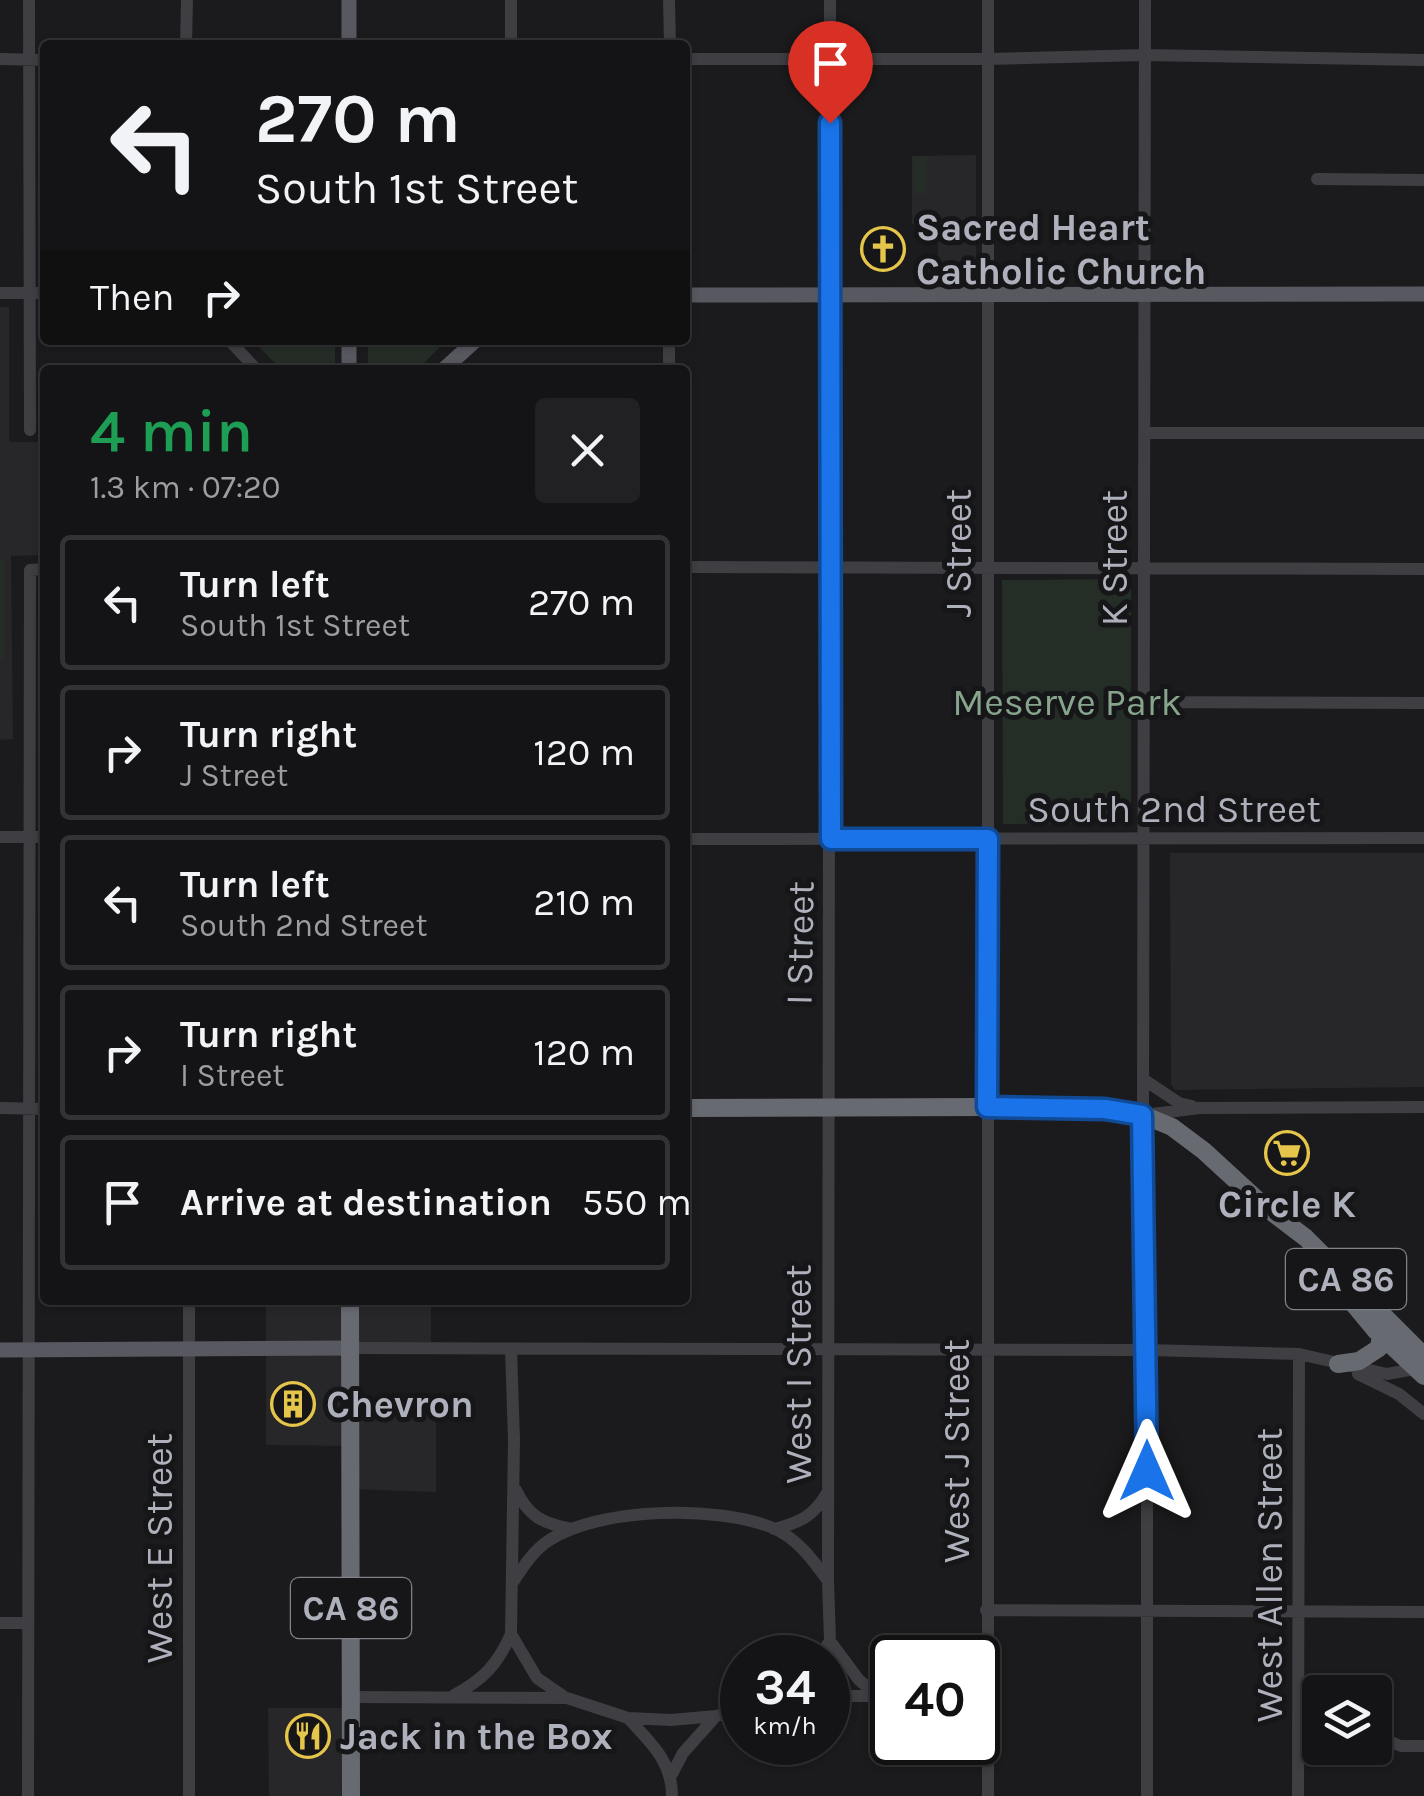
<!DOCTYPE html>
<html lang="en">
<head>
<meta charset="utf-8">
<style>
	:root { --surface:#141416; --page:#212123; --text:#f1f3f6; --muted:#9d9ea1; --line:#333335 }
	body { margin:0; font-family:Karla,sans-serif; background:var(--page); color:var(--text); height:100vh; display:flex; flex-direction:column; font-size:38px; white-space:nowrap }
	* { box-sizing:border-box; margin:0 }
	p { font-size:32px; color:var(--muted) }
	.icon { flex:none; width:55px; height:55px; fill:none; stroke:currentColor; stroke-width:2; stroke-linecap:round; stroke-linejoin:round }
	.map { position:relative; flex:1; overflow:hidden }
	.drawer { position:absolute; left:40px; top:365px; width:650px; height:940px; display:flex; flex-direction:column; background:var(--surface); border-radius:10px; box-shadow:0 2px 8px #0004,0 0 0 2px var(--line) }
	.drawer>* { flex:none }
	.hud { position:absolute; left:40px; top:40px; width:650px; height:305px; border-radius:10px; box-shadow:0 2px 8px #0004,0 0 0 2px var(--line); background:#141416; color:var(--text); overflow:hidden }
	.fabs { position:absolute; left:1302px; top:1675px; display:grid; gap:20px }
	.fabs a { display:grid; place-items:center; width:90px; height:90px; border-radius:10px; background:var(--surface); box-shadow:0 2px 8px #0004,0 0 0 2px var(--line); font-size:50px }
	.speed { position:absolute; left:720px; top:1635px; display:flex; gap:20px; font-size:50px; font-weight:700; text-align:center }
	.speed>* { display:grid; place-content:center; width:130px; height:130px; border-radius:50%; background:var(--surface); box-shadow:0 2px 8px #0004,0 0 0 2px var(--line); line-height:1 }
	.speed small { font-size:25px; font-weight:400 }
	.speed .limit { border:5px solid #111; border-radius:15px; background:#fff; color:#111 }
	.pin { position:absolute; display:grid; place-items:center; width:85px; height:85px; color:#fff; margin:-102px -42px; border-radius:50% 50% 50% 0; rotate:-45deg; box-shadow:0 0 10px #0007 }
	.pin .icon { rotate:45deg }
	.me { position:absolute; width:110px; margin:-55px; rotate:0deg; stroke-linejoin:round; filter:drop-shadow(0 0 8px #0008) }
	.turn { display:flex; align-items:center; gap:35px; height:210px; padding:0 50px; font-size:45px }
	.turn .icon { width:130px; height:130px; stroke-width:2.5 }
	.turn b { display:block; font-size:70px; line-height:85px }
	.then { display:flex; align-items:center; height:95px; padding:0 50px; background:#0003; gap:20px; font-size:38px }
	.round { display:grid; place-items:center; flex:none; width:105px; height:105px; border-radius:10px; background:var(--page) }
	.headline { display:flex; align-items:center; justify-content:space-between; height:170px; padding:0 50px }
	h1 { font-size:60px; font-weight:600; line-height:75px; color:#1e9e55 }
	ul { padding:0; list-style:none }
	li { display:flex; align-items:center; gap:30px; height:135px; margin:0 20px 15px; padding:0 30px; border:5px solid var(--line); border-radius:10px }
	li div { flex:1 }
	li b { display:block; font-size:38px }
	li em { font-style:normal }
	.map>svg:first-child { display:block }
	.built { fill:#27272a }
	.green { fill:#252d27 }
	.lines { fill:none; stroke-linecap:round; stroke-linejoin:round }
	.minor { stroke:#3e3e43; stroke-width:12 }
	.major { stroke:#585960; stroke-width:15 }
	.highway { stroke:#686a72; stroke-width:18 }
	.route-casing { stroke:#114b97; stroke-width:25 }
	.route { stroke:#1a73e8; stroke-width:18 }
	.labels { text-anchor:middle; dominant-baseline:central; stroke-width:10; stroke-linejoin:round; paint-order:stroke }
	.shield { fill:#161618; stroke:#80828a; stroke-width:2.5 }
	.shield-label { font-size:35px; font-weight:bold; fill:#aeb0bb }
	.poi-label { font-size:38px; font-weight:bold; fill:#aeb0bb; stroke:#161618; text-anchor:start }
	.street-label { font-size:38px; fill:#aeb0bb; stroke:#161618 }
	.park-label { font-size:38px; fill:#87a48d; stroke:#161618 }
</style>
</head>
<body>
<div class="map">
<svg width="1424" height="1796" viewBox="0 0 1424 1796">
	<rect width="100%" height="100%" fill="#1b1b1d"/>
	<path class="built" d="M 976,155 L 976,280 L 938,280 L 938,224 L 912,224 L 912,156 Z
		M 0,307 L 9,307 L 9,442 L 39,442 L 39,373 L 45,373 L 45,555 L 11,556 L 13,739 L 0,740 Z
		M 1170,853 L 1424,853 L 1424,1087 L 1175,1090 L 1171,1084 Z
		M 266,1300 L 431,1300 L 431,1349 L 351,1349 L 351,1409 L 436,1406 L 436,1492 L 351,1489 L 350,1446 L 266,1445 Z
		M 268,1708 L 351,1708 L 351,1796 L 269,1796 Z"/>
	<path class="green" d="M 913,157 L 927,157 L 927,193 L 914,193 Z
		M 252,340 L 335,340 L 335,370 L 282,370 Z
		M 368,340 L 447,340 L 417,370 L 368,370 Z
		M 0,560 L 4,560 L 4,659 L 0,659 Z
		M 1131,579 L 1131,823 L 1003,824 L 1002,580 Z
		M 45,849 L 45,1096 L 38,1096 L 39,850 Z"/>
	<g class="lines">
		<path class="minor" d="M 29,0 L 30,430
			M 669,0 L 670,45
			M 830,0 L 828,1581 L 830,1641 L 859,1680 L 879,1696
			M 1145,0 L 1143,1115 L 1147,1350 L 1147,1796
			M 186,45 L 187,0
			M 511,45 L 511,0
			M 0,59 L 45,60
			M 685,59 L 988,59 L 1145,55 L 1424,60
			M 1317,179 L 1424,180
			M 0,293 L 45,293
			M 229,340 L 257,370
			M 669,370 L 669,340
			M 1144,433 L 1424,433
			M 685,567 L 1424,569
			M 1144,702 L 1424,703
			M 0,837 L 45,837
			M 685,839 L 1424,838
			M 1143,1079 L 1179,1103 L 1192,1106
			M 0,1108 L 45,1109
			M 1145,1115 L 1199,1108 L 1424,1107
			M 189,1300 L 189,1796
			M 351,1348 L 1147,1350 L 1299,1354 L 1387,1374 L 1420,1368
			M 1358,1374 L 1399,1394 L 1424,1414
			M 516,1490 C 528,1516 543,1524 572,1529
			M 774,1529 C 799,1523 814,1516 827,1493
			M 513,1582 C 523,1567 533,1551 548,1541 C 599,1507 717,1505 773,1528 C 797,1538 814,1561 828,1581
			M 986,1610 L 1424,1612
			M 0,1623 L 26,1623
			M 511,1634 L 537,1678 L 563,1696
			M 818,1658 L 830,1641
			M 454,1695 C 483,1680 498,1664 511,1634 L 514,1440 L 511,1349
			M 828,1696 L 892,1696
			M 351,1697 L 567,1698 L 628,1718 L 671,1720 L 716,1716 L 742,1709
			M 628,1718 C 651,1743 672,1761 672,1796
			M 1298,1731 L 1320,1731
			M 1375,1736 L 1401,1746 L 1424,1746
			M 672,1774 L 683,1753 L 716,1716
			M 28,1796 L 30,570 L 45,569
			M 988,1796 L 988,0
			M 1298,1796 L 1299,1354"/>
		<path class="major" d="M 349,0 L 349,45
			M 685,295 L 1424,294
			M 349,370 L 349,340
			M 443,370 L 476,340
			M 0,1350 L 351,1348"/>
		<path class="highway" d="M 685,1108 L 987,1107 L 1105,1109 L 1143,1115 L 1172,1127 L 1204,1151 L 1265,1207 L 1306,1238 L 1424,1356
			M 1347,1296 L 1376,1331 L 1424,1376
			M 350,1300 L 351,1796
			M 1338,1364 L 1359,1361 L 1379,1348 L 1381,1335"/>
	</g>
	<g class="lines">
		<g class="route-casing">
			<path id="route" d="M 830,123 L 831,839 L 988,839 L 987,1107 L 1105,1109 L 1142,1115 L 1147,1471"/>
		</g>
		<use href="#route" class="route"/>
	</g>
	<defs>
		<g id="church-ring" transform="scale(2.25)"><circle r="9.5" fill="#161618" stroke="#e5c64a" stroke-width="1.5"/><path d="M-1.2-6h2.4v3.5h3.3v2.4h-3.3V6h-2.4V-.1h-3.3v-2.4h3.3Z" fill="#e5c64a"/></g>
		<g id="supermarket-ring" transform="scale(2.25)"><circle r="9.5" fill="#161618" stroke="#e5c64a" stroke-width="1.5"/><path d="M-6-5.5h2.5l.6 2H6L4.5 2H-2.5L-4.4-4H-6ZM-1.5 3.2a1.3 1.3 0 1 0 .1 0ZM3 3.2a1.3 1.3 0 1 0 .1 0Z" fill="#e5c64a"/></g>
		<g id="building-ring" transform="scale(2.25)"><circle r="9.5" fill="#161618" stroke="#e5c64a" stroke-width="1.5"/><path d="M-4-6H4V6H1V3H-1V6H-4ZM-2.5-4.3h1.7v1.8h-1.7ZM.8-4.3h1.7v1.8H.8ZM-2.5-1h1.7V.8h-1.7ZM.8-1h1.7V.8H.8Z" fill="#e5c64a"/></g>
		<g id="restaurant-ring" transform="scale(2.25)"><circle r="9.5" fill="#161618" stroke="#e5c64a" stroke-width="1.5"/><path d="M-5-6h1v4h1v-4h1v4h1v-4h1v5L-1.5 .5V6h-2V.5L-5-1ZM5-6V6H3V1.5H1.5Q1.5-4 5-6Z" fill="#e5c64a"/></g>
	</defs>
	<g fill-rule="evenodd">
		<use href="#church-ring" x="883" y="249"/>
		<use href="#supermarket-ring" x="1287" y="1153"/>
		<use href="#building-ring" x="293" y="1404"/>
		<use href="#restaurant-ring" x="308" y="1736"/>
	</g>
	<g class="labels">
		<g class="shield">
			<rect x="1286" y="1249" width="120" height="60" rx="8"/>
			<rect x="291" y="1578" width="120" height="60" rx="8"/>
		</g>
		<g class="shield-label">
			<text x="1346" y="1279">CA 86</text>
			<text x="351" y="1608">CA 86</text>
		</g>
		<g class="poi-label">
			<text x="916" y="227">Sacred Heart<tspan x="916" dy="44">Catholic Church</tspan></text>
			<text x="1287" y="1204" text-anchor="middle">Circle K</text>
			<text x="326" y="1404">Chevron</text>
			<text x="340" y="1736">Jack in the Box</text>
		</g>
		<g class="street-label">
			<text transform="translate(958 553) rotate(-90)">J Street</text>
			<text transform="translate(1114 558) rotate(-90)">K Street</text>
			<text x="1174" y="809">South 2nd Street</text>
			<text transform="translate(800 943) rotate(-89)">I Street</text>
			<text transform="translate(798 1374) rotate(-90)">West I Street</text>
			<text transform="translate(956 1451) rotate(-90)">West J Street</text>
			<text transform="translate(159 1548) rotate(-90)">West E Street</text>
			<text transform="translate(1269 1575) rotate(-90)">West Allen Street</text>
		</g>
		<g class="park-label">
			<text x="1067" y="702">Meserve Park</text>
		</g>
	</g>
</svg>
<div class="fabs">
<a><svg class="icon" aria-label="layers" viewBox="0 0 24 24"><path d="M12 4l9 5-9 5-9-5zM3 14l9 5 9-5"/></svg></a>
</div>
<div class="speed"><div>34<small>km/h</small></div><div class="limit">40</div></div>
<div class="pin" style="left:830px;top:123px;background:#d93025"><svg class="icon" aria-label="arrive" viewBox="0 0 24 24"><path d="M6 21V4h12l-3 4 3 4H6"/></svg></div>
<svg class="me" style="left:1147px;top:1471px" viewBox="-20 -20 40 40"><path d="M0-17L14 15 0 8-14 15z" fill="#1a73e8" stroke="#fff" stroke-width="4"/></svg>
<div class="hud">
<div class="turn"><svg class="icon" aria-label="left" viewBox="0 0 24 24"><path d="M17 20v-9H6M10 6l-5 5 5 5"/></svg><div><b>270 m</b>South 1st Street</div></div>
<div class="then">Then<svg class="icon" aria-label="right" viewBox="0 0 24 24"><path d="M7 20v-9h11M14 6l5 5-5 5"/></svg></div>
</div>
<section class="drawer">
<div class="headline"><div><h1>4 min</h1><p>1.3 km · 07:20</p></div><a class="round"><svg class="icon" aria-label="close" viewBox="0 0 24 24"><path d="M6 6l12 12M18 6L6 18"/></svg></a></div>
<ul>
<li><svg class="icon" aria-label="left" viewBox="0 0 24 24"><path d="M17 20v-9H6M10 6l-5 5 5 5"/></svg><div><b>Turn left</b><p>South 1st Street</p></div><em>270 m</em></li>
<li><svg class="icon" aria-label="right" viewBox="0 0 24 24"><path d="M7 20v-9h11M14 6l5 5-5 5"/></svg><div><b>Turn right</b><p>J Street</p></div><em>120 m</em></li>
<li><svg class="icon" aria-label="left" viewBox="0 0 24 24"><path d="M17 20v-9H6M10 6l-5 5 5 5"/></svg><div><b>Turn left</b><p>South 2nd Street</p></div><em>210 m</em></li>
<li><svg class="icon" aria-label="right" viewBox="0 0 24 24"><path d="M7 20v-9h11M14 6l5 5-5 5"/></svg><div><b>Turn right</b><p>I Street</p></div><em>120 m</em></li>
<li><svg class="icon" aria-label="arrive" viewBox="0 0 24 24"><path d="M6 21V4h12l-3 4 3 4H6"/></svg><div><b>Arrive at destination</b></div><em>550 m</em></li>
</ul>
</section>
</div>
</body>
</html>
